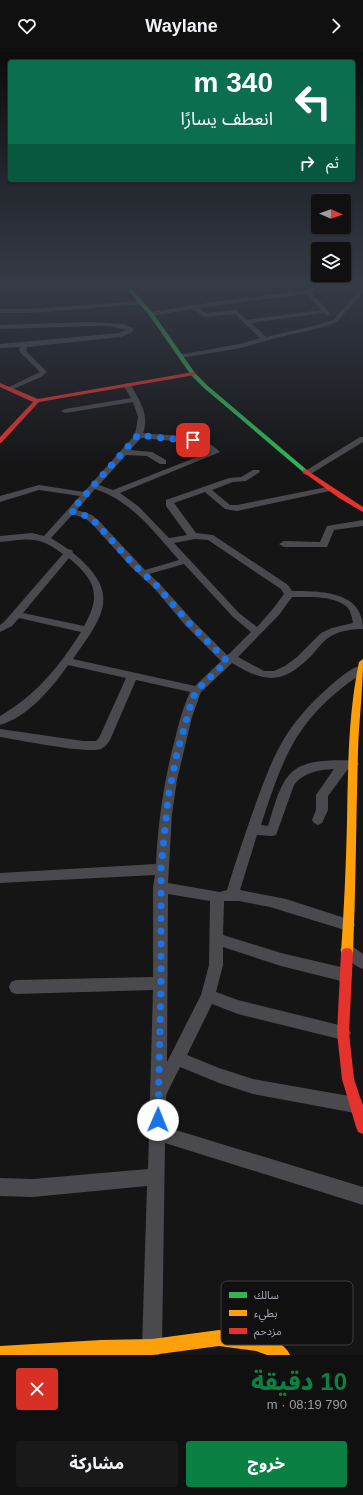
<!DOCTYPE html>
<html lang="ar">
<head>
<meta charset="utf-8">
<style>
	:root { --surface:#101010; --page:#191919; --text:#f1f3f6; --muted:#9c9d9f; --line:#303030; --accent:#0b8043 }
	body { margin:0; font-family:Helvetica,"Noto Sans Arabic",sans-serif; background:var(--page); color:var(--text); direction:rtl; height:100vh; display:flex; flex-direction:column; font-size:15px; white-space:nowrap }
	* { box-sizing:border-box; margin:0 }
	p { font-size:13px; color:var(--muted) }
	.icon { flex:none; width:22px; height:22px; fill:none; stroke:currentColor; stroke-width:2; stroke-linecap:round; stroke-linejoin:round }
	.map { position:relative; height:1303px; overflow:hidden; direction:ltr }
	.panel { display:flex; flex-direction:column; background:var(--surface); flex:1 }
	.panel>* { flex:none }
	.top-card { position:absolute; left:8px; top:8px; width:347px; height:122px; border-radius:4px; box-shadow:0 1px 3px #0004,0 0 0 1px var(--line); direction:rtl; background:#0b6e4f; color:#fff; overflow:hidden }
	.needle { width:26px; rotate:92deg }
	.fabs { position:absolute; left:311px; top:142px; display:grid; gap:8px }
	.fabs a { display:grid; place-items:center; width:40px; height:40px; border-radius:4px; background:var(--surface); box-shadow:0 1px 3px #0004,0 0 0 1px var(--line); font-size:20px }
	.pin { position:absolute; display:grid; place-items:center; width:34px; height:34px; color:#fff; margin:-17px; border-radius:8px; box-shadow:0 2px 6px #0006 }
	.me { position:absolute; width:44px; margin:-22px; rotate:1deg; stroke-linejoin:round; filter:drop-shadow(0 0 3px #0008) }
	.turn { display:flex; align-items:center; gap:14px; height:84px; padding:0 16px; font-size:18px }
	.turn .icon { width:52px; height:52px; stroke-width:2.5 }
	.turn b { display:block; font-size:28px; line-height:34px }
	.then { display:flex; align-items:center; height:38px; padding:0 16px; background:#0003; gap:8px; font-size:15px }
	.round { display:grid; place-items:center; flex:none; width:42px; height:42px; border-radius:4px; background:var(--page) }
	.head { display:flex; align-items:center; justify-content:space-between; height:68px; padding:0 16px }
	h1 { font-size:24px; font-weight:800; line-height:30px; color:var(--accent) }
	.action { display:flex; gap:8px; margin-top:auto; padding:8px 16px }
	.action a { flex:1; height:46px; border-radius:4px; background:var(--accent); color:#fff; font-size:16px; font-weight:800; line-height:46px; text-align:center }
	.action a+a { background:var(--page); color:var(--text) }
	header { display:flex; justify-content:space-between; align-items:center; height:52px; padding:0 16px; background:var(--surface); font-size:18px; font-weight:800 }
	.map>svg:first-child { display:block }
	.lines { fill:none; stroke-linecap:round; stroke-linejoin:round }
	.street { fill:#4a4a4e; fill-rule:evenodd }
	.fast { fill:#30b455; fill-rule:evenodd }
	.slow { fill:#ff9f0a; fill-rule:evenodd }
	.jam { fill:#e5322d; fill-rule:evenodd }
	.route { stroke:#1a73e8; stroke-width:7; stroke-dasharray:0 12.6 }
	.key { fill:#101011; stroke:#3e3e42; stroke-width:1 }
	.key-label { font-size:11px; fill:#a8a8b5 }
</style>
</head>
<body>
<header><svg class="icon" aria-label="forward" viewBox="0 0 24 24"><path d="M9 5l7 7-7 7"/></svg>Waylane<svg class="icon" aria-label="heart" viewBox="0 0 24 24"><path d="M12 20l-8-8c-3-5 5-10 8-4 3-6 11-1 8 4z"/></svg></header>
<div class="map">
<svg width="363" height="1303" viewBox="0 0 363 1303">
	<rect width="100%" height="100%" fill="#151516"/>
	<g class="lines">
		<path class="street" d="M 284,231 L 290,231 L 290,234 L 294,240 L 306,238 L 318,231 L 324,231 L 311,240 L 331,262 L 328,264 L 324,261 L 251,271 L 266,285 L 313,274 L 333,268 L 363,234 L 363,240 L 337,270 L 316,277 L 279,285 L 241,296 L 180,306 L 178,305 L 178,303 L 240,292 L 260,286 L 235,262 L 205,265 L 193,257 L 151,264 L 148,262 L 151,260 L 233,247 L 289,241 L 284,234 ZM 307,242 L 321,258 L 247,268 L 236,258 L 206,261 L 199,256 Z
			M 142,249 L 145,251 L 144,252 L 29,261 L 0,261 L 0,257 L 29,257 Z
			M 91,270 L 124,272 L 134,277 L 131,281 L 120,285 L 27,295 L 26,299 L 47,320 L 41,325 L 11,338 L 7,338 L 7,336 L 40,320 L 21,301 L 19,298 L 20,295 L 0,296 L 0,292 L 119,281 L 127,278 L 109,274 L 91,274 L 0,277 L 0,273 Z
			M 127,331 L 131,333 C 139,348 150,363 143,381 C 166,384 203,381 220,400 L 120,441 L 138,454 L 169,486 L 187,483 L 166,454 L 166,448 L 229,426 L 241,425 L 253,418 L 259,418 L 260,420 L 246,429 L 233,430 L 212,438 L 230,453 L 237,453 L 327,435 L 330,435 L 331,437 L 330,439 L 237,459 L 225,457 L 205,440 L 174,451 L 196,481 L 213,483 L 288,533 L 292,539 C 321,539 363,539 363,577 C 351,577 338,579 328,586 C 321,591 317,598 311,604 C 282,633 265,631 232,611 L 201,640 L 192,665 L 177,728 L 172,762 L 168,831 L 220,840 L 227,838 C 237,805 248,773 260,740 C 268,719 276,698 289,679 C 302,660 319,643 337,628 C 344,623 354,613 363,614 L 363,621 C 336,638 310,662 294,690 C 279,716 270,746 261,773 L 268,774 C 273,759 279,733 290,722 C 305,706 333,709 353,708 L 357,709 L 359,712 L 357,715 L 348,717 L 328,744 L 328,758 L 322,771 L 318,773 L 314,771 L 312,768 L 316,758 L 316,743 L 334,717 C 319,718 304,720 294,733 L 276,783 L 272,784 L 257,783 L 240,838 L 286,847 L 348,867 L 353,869 L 355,873 L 353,877 L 348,879 L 270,855 L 239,849 L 224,849 L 223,883 L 281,901 L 345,916 L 350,918 L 352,923 L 350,928 L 345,930 L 281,914 L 223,895 L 223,913 L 216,940 L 238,948 L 343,974 L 348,976 L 351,981 L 348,986 L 343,988 L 238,962 L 212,952 L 187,1003 L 219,1016 L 253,1027 L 355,1045 L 361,1047 L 363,1053 L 361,1059 L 355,1061 L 253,1042 L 219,1031 L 180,1015 L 166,1043 L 166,1075 L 363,1135 L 363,1153 L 165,1091 L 162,1295 L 159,1303 L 139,1303 L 142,1295 L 147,1134 L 33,1145 L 0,1144 L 0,1126 L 33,1127 L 148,1117 L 153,938 L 16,942 L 11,940 L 9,935 L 11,930 L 16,928 L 153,925 L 153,835 L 155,823 L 0,831 L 0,821 L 156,812 C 158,770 164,728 175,687 C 179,671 183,655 190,640 L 136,628 L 110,688 C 108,691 105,695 101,697 C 87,702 19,688 0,685 L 0,677 L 83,689 L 96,689 L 99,686 L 126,626 L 68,613 C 52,636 28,665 0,673 L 0,664 C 36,643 59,615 81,580 L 19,566 L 12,574 L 0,580 L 0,573 L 4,570 L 63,502 C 38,483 29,487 0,490 L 0,484 L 32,481 L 44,484 L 80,444 L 39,438 L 0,450 L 0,444 L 39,433 L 84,440 L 133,385 L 136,378 L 138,365 L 133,350 L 65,361 L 61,359 L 65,357 L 131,346 L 123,333 ZM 141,386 L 196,391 L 210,400 L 113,438 L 99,433 L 126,403 L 147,404 L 160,412 L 166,412 L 166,408 L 152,400 L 130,398 ZM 95,437 C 133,450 154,480 179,508 L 145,518 L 99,469 L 92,463 L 77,458 ZM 73,462 L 86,467 L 93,473 L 131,515 L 154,536 L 185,573 L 221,609 L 195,634 L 73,607 C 104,563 122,541 73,501 L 72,498 L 68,497 L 51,486 ZM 195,487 L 208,488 L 281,537 L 284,542 L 272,558 L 257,575 L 239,561 L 174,491 ZM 69,506 C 95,528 102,543 84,574 L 23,561 ZM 184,512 L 233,565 L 251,580 L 229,602 L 227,603 L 193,569 L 160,532 L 149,522 ZM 292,545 C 308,545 336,543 348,556 C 351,560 352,566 353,571 L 332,576 L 321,581 L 297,605 L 285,614 L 274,619 L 264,619 L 238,605 L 279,563 ZM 168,842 L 210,849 L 209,913 L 201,943 L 167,1010 Z
			M 360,385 L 363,385 L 363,390 L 309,423 L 306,423 L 302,421 Z
			M 363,468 L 363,474 L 334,478 L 327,495 L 284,495 L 279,492 L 284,489 L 320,490 L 327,474 Z
			M 347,892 L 352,894 L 363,902 L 363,917 C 355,914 344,906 340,898 L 342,894 Z"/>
		<path class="fast" d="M 122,231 L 126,231 L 153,261 L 195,321 L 208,334 L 307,418 L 307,420 L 303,420 L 204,336 L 191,323 L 149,263 Z"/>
		<path class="slow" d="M 363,607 C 363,638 359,668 358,698 C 356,766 356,833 353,901 L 351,905 L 347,906 L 343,905 L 341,901 C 344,857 346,814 347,770 C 348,717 348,663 359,610 Z
			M 219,1278 C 238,1281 281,1282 290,1303 L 267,1303 L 256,1299 L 219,1294 L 152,1303 L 0,1303 L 0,1294 L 101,1288 L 152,1287 Z"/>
		<path class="jam" d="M 193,320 L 195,321 L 195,323 L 39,350 L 2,390 L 0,391 L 0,385 L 33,350 L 0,335 L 0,331 L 38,347 Z
			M 305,417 L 363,455 L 363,460 L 339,446 L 303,420 L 303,418 Z
			M 347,896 L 351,897 L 353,901 L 349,981 L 354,1027 L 363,1054 L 363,1082 L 358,1080 L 356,1075 L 342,1027 L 337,981 L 341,901 L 343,897 Z"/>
	</g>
	<linearGradient id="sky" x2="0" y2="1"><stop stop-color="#0c0c0c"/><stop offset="0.56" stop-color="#353b47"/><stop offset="1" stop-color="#353b47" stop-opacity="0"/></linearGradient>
	<rect width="363" height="413" fill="url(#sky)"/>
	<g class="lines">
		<path class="route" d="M 158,1068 L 161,931 L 161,817 L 168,746 L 177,701 L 192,648 L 197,638 L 227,609 L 189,571 L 157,534 L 134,513 L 96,471 L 89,465 L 71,459 L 138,383 L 171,387 L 193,388"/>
	</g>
	<rect x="221" y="1229" width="132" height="64" rx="6" class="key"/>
	<rect x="229" y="1240" width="18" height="6" fill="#30b455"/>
	<rect x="229" y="1258" width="18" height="6" fill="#ff9f0a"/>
	<rect x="229" y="1276" width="18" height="6" fill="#e5322d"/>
	<g class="key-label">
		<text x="254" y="1247">سالك</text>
		<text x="254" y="1265">بطيء</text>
		<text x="254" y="1283">مزدحم</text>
	</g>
</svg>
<div class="fabs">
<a><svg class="needle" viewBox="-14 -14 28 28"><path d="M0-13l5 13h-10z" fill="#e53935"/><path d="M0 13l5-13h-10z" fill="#9c9d9f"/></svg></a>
<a><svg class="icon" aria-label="layers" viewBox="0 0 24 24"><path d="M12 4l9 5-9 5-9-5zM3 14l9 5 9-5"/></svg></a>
</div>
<div class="pin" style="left:193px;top:388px;background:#d93025"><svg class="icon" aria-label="arrive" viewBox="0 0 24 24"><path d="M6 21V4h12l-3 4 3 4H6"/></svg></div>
<svg class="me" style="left:158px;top:1068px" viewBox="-20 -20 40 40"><circle r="19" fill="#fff"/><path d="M0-13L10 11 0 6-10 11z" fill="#1a73e8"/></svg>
<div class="top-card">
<div class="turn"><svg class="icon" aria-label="left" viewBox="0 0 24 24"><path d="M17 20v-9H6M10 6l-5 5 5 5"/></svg><div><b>340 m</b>انعطف يسارًا</div></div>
<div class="then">ثم<svg class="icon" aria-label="right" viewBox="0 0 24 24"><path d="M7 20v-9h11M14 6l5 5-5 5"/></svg></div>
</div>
</div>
<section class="panel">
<div class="head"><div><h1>10 دقيقة</h1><p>790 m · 08:19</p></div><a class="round" style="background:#d93025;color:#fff"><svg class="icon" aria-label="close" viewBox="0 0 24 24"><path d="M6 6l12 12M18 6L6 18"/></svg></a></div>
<div class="action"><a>خروج</a><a>مشاركة</a></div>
</section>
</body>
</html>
